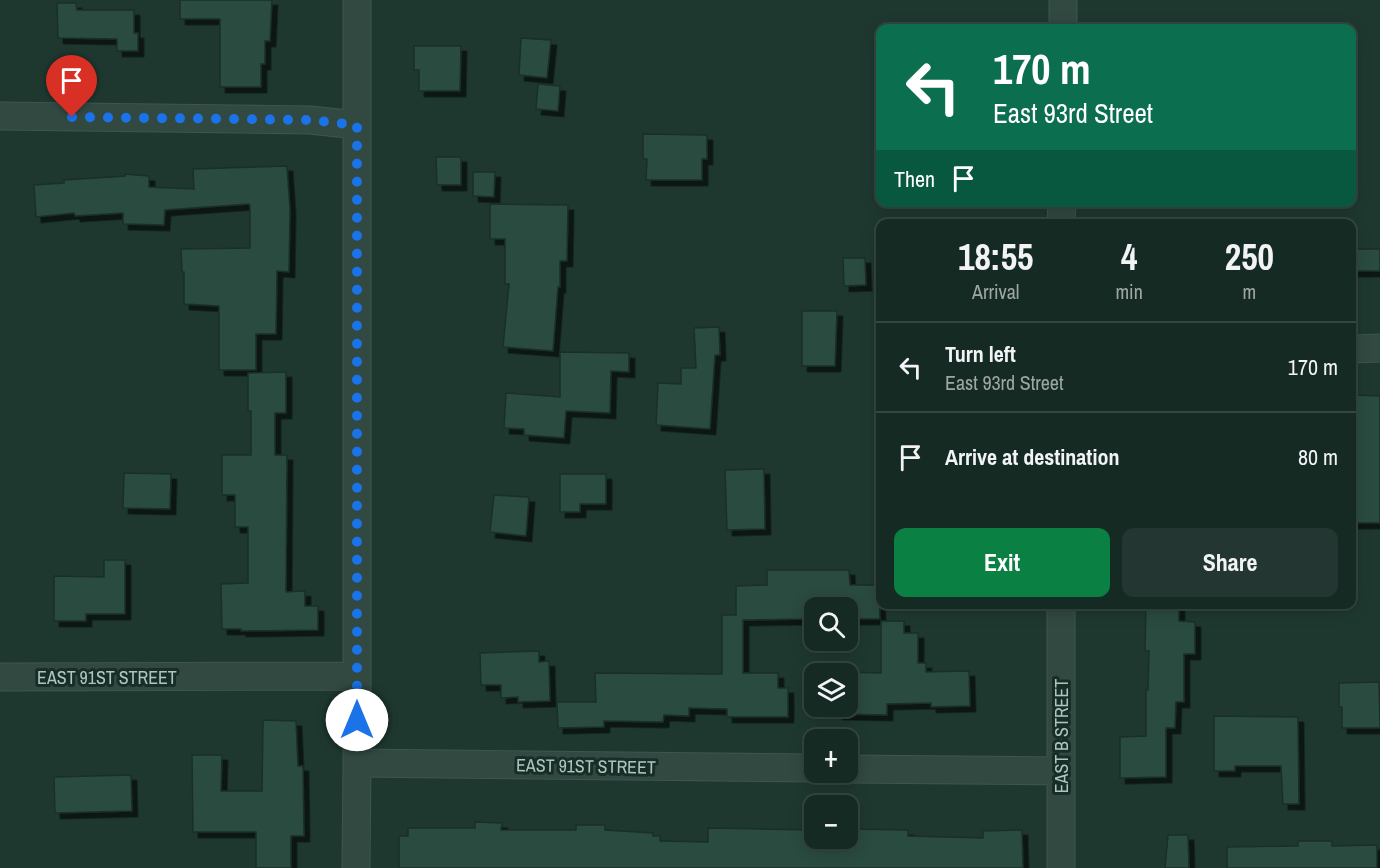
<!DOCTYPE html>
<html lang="en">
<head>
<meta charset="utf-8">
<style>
	:root { --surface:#162a24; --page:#233631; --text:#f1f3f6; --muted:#9ea7a6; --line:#354641; --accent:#0b8043 }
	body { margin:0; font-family:"Archivo Narrow",sans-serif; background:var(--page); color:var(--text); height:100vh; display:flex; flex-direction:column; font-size:22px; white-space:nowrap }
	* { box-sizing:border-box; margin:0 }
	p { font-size:20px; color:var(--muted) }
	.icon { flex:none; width:33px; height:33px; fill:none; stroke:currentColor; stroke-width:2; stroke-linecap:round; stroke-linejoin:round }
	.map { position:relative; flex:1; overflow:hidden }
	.panel { position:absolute; left:876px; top:219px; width:480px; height:390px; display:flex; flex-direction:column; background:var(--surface); border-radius:12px; box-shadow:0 3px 15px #0003,0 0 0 2px var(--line) }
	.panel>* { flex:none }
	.hud { position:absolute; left:876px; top:24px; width:480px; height:183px; border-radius:12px; box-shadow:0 3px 15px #0003,0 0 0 2px var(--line); background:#0b6e4f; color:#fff; overflow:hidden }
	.buttons { position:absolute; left:804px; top:597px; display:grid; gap:12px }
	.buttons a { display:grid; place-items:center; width:54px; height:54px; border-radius:12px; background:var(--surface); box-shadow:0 3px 15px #0003,0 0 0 2px var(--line); font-size:30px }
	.pin { position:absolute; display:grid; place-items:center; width:51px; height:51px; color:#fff; margin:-62px -26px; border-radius:50% 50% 50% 0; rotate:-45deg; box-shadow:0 0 6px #0007 }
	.pin .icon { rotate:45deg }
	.me { position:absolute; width:66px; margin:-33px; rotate:0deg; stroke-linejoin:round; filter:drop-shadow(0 0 4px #0008) }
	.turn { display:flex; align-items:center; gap:21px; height:126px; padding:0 18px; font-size:27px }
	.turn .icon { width:78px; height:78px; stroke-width:2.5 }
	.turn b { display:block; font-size:42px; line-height:51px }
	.then { display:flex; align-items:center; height:57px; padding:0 18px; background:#0003; gap:12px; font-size:22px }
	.eta { display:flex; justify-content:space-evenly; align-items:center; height:102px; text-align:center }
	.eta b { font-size:36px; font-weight:800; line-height:42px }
	.primary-button { display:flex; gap:12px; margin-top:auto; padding:12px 18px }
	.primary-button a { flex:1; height:69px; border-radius:12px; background:var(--accent); color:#fff; font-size:24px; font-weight:800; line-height:69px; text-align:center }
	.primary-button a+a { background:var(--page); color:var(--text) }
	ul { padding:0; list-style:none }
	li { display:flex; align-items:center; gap:18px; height:90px; padding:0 18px; border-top:2px solid var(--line) }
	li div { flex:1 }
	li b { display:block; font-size:22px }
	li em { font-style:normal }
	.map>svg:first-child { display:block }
	.building { fill:#2b4b41; stroke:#1a2f29; stroke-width:1.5; filter:url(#shadow) }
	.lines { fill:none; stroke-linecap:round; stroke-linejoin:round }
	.minor-casing { stroke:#3f554f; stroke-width:29 }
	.minor { stroke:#324942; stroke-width:27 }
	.route { stroke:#1a73e8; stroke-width:10; stroke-dasharray:0 18 }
	.labels { text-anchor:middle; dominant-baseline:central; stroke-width:6; stroke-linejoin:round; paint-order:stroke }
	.street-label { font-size:18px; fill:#acc6bf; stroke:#182d27 }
</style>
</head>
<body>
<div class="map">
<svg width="1380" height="868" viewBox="0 0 1380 868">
	<defs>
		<filter id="shadow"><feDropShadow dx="5.5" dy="5.5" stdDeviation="0" flood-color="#0009"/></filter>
	</defs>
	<rect width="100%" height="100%" fill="#1e3830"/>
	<path class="building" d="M 180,0 L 272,0 L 270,41 L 265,41 L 265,64 L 261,64 L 261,87 L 220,87 L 220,19 L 180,19 Z
		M 57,3 L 76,3 L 77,10 L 134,10 L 134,33 L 138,33 L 138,51 L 117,51 L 117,39 L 58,38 Z
		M 521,38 L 551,40 L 547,78 L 519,75 Z
		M 414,46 L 461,46 L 460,91 L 419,91 L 419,70 L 414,70 Z
		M 538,84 L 560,86 L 558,111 L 536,109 Z
		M 643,134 L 707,135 L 707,159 L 702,159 L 702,180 L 646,180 L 647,159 L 643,159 Z
		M 436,157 L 461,157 L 461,185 L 437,185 Z
		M 287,166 L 290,209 L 289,272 L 277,271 L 276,334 L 256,334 L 256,370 L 219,370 L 219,306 L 184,304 L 184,272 L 182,272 L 181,249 L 250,248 L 250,206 L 249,204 L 165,210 L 164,225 L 123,224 L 123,213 L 75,216 L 74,213 L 36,217 L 34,185 L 64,183 L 64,180 L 125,176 L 125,174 L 149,176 L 149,187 L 194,189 L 193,169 Z
		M 473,172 L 495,172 L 494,197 L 473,196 Z
		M 490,204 L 568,205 L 567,261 L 560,261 L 560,287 L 558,287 L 553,351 L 503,347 L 509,284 L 505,284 L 505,239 L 490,239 Z
		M 1352,249 L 1380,249 L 1380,271 L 1352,271 Z
		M 843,258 L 865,258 L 866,285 L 844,286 Z
		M 802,311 L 837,311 L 835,366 L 802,366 Z
		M 719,327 L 720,355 L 715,355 L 710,429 L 656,425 L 658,383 L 681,384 L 681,368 L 696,368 L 694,328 Z
		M 560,352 L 629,353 L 629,372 L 611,371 L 610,413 L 566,411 L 564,438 L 524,435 L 524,429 L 504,428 L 506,393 L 560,397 Z
		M 286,372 L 286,413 L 275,413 L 275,455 L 287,455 L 286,592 L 305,591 L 305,606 L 318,606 L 318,630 L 241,631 L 241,629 L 222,629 L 221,584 L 248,583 L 248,527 L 235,527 L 235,495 L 222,495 L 222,455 L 251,455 L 251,411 L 248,411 L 248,373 Z
		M 1354,395 L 1380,396 L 1380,523 L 1353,523 L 1352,486 L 1354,430 L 1352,430 L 1352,412 L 1354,412 Z
		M 764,469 L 765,529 L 727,530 L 725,470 Z
		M 124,473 L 171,474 L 170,509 L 123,508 Z
		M 560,474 L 606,474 L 606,504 L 580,504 L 580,512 L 560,512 Z
		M 494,495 L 529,497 L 526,536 L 490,532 Z
		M 104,560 L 125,560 L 125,614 L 86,614 L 86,621 L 54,621 L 54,576 L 104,577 Z
		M 767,570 L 849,570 L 850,585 L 879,585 L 880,619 L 848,619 L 848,608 L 814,608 L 814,619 L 743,620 L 743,673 L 778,673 L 778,688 L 788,688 L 788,717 L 727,717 L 727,709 L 689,708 L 689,716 L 664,715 L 663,722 L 604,721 L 604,727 L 558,728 L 557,702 L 596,702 L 595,673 L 722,674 L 722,615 L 736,615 L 736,586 L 767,585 Z
		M 1146,604 L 1179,604 L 1179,621 L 1195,622 L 1195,654 L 1184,654 L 1184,702 L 1176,702 L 1175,728 L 1166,728 L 1166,777 L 1120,778 L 1120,737 L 1146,736 L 1146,690 L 1148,690 L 1149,651 L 1145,651 Z
		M 881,621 L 904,621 L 904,633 L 918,633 L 918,663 L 926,663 L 926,672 L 969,671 L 970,706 L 931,707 L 931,703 L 887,704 L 887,715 L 837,714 L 838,706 L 848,706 L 848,674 L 838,674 L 838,672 L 881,673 Z
		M 539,651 L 539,662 L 549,661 L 550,701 L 518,702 L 518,697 L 501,698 L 501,685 L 481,685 L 480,653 Z
		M 1379,682 L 1380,728 L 1342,728 L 1342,707 L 1339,707 L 1339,683 Z
		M 1214,716 L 1298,717 L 1299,804 L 1283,804 L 1281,766 L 1235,766 L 1235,771 L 1214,771 Z
		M 263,720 L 296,721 L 298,766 L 303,766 L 304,836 L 291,836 L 291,868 L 256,868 L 256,832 L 193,832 L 192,755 L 222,755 L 221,791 L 262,791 Z
		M 131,775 L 132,811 L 55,813 L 54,777 Z
		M 475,822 L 502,823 L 501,830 L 576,830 L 576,825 L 605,825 L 605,830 L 653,833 L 653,836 L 660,836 L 660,841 L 708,842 L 708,828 L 814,830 L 814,838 L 848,838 L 848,829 L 908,830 L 908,836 L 983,838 L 983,831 L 1022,830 L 1023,868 L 399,868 L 399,836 L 408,836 L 408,828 L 475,828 Z
		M 1168,835 L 1188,835 L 1189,868 L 1165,868 Z
		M 1298,841 L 1332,841 L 1332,846 L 1377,845 L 1377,868 L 1227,868 L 1227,847 L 1298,846 Z"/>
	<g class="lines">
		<g class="minor-casing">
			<path id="minor" d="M 1063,28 L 1063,0
				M 0,116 L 310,120 L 357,125
				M 1061,224 L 1062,202
				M 1352,349 L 1380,348
				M 1061,604 L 1061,868
				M 0,677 L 357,676
				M 357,763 L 814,768
				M 848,769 L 1061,771
				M 356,868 L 357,763 L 357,0"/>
		</g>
		<use href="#minor" class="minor"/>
	</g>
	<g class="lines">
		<path class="route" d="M 72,117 L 310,120 L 357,125 L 357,720"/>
	</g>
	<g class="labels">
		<g class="street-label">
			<text x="107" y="677">EAST 91ST STREET</text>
			<text transform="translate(1061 736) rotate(-90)">EAST B STREET</text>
			<text transform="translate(586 766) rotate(1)">EAST 91ST STREET</text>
		</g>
	</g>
</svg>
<div class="buttons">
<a><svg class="icon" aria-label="search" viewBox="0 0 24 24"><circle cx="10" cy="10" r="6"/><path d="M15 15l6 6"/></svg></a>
<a><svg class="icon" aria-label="layers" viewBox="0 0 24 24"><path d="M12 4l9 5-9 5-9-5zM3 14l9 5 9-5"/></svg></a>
<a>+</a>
<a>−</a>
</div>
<div class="pin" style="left:72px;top:117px;background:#d93025"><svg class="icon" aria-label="arrive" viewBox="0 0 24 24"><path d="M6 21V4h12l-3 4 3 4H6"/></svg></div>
<svg class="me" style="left:357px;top:720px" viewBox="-20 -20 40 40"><circle r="19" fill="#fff"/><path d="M0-13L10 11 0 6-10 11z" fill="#1a73e8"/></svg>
<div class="hud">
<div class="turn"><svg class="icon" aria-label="left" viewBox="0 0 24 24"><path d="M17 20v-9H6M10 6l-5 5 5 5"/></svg><div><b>170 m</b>East 93rd Street</div></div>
<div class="then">Then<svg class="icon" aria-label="arrive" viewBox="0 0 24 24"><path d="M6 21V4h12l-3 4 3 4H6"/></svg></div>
</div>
<section class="panel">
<div class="eta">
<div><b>18:55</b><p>Arrival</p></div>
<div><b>4</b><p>min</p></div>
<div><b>250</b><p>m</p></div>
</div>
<ul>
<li><svg class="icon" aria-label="left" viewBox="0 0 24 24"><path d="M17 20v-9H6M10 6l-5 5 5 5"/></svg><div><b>Turn left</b><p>East 93rd Street</p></div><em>170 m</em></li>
<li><svg class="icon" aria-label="arrive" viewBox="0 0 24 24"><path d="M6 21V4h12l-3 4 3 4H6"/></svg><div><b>Arrive at destination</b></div><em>80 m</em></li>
</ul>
<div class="primary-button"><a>Exit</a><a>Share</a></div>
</section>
</div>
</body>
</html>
